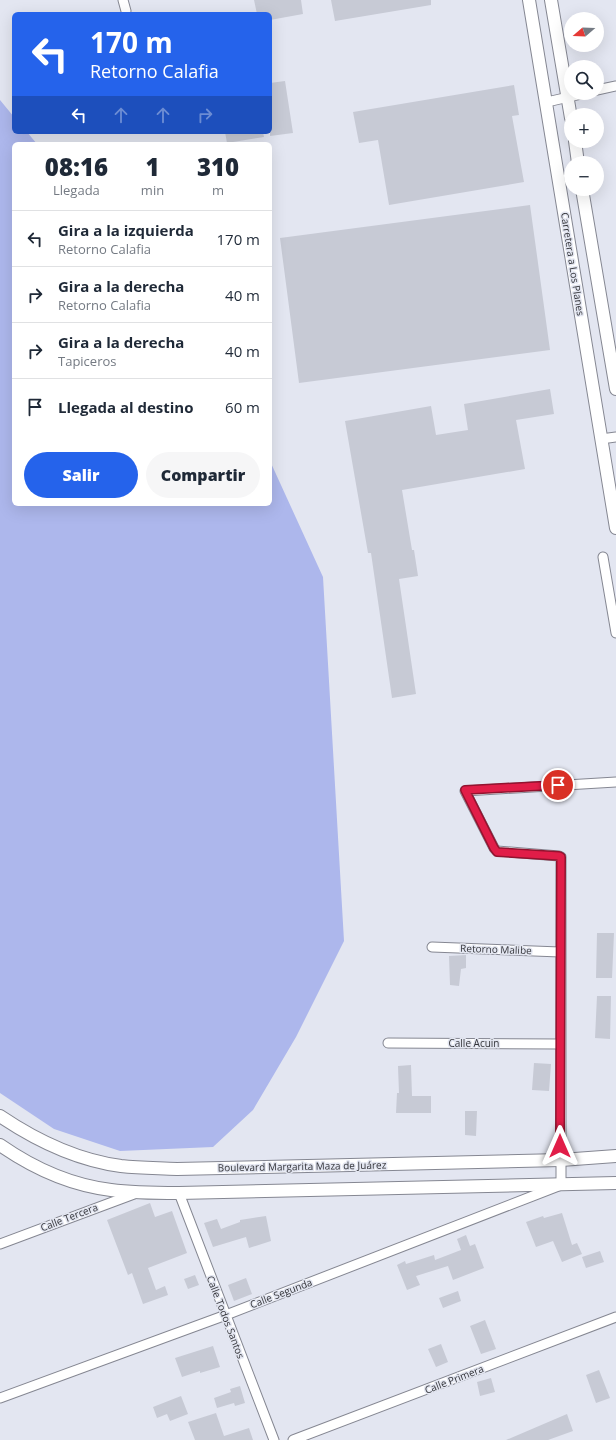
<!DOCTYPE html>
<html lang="es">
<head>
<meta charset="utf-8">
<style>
	:root { --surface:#fff; --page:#f6f6f7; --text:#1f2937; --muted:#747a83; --line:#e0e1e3; --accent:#2563eb }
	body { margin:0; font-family:"Open Sans",sans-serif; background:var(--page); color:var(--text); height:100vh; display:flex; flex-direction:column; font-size:15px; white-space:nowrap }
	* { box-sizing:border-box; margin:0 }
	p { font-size:13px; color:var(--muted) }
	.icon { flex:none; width:22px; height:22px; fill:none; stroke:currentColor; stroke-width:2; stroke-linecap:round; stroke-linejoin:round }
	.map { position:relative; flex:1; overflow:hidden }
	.panel { position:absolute; left:12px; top:142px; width:260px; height:364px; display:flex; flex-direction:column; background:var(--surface); border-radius:6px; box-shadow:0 4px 16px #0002 }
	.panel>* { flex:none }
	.hud { position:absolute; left:12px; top:12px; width:260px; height:122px; border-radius:6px; box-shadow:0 4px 16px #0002; background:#2563eb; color:#fff; overflow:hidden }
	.needle { width:26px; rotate:251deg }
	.fabs { position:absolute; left:564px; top:12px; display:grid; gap:8px }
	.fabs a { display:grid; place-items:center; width:40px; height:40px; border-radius:50%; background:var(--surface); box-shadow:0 4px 16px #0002; font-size:20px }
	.pin { position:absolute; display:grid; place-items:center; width:34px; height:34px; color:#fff; margin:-17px; border:2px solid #fff; border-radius:50%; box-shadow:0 1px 4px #0007 }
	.me { position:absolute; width:44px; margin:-22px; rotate:0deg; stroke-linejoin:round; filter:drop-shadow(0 0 3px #0008) }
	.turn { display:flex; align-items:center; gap:14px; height:84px; padding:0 12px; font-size:18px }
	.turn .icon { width:52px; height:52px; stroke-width:2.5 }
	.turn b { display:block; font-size:28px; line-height:34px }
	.lanes { display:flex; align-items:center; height:38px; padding:0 12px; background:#0003; justify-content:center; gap:20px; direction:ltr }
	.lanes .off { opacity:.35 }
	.eta { display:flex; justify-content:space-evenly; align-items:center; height:68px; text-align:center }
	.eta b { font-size:24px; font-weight:800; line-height:28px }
	.button { display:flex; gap:8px; margin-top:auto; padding:8px 12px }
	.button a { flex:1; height:46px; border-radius:24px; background:var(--accent); color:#fff; font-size:16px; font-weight:800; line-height:46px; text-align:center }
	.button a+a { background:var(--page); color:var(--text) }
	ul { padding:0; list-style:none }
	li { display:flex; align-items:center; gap:12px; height:56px; padding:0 12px; border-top:1px solid var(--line) }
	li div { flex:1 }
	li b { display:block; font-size:15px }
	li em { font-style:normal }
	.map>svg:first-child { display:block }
	.green { fill:#adb7ec }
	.building { fill:#c7cad5 }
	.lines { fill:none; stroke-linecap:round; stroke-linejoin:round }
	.street-casing { stroke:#858792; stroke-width:11 }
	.secondary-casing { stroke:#858792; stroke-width:14 }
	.street { stroke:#fff; stroke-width:9 }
	.secondary { stroke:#fff; stroke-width:12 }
	.route-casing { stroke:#92132f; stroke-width:10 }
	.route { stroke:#e11d48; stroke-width:7 }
	.labels { text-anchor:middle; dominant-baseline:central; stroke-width:3; stroke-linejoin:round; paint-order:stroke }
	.street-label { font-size:10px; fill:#34353a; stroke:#e3e6f1 }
</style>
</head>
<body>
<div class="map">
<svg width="616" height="1440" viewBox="0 0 616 1440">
	<rect width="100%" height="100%" fill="#e3e6f1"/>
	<path class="green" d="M 0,100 L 14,117 L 14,132 L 27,132 L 37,144 L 14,144 L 14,504 L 270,504 L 270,461 L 323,577 L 344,941 L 296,1037 L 253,1110 L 213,1147 L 120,1151 L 54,1129 L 0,1093 Z"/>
	<path class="building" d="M 254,0 L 301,0 L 303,14 L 270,20 L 270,14 L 257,14 Z
		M 331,0 L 431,0 L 431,5 L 335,21 Z
		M 285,81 L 293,133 L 270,136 L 270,83 Z
		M 514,85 L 519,115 L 512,116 L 524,182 L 389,205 L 378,140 L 359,143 L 353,112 Z
		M 225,132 L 263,132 L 264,137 L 227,143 Z
		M 530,205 L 550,350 L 299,383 L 280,238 Z
		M 550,389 L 554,414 L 516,420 L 525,469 L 402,490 L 412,550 L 414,550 L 418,576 L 399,579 L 416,694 L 392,698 L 371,553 L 368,553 L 345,421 L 431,406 L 436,435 L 468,430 L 464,404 Z
		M 597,933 L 614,933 L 612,978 L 596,978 Z
		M 466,955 L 466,968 L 461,969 L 459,986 L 450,985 L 449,956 Z
		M 597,996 L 611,996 L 610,1039 L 595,1038 Z
		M 534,1063 L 551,1064 L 549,1091 L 532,1090 Z
		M 411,1065 L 412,1096 L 431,1096 L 431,1113 L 396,1113 L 397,1093 L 399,1093 L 398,1066 Z
		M 465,1111 L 477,1111 L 476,1136 L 465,1135 Z
		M 150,1203 L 155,1217 L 172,1211 L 187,1253 L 148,1268 L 156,1290 L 165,1286 L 168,1295 L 143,1304 L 132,1273 L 128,1275 L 107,1220 Z
		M 562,1213 L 572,1245 L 577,1243 L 582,1254 L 562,1262 L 553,1241 L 536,1247 L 526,1222 L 543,1216 L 544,1218 Z
		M 266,1216 L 271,1241 L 249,1248 L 246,1237 L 213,1247 L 204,1223 L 217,1219 L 221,1229 L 240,1222 L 240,1220 Z
		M 466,1235 L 470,1246 L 475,1244 L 484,1268 L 453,1280 L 448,1266 L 416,1276 L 420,1285 L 407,1290 L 397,1265 L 405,1261 L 406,1264 L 434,1255 L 435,1260 L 461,1250 L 457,1239 Z
		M 600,1251 L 604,1262 L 586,1268 L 582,1257 Z
		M 195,1275 L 199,1285 L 188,1289 L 184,1279 Z
		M 246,1278 L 252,1294 L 234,1301 L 228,1285 Z
		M 458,1291 L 461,1301 L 443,1308 L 439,1298 Z
		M 485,1320 L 496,1349 L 481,1354 L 470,1326 Z
		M 441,1344 L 448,1362 L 436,1367 L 428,1349 Z
		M 213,1346 L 220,1367 L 200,1373 L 200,1371 L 182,1377 L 175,1358 Z
		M 599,1370 L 610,1398 L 596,1403 L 586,1375 Z
		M 491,1378 L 495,1392 L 480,1396 L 477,1382 Z
		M 240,1386 L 245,1403 L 235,1406 L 234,1403 L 217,1408 L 214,1398 L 231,1392 L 230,1389 Z
		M 181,1396 L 188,1414 L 170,1421 L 167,1414 L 157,1418 L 153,1407 Z
		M 216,1413 L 224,1436 L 249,1428 L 253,1440 L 195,1440 L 188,1422 Z
		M 567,1414 L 573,1431 L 548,1440 L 506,1440 Z"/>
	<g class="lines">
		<g class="street-casing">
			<path id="street" d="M 123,0 L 126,11
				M 597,90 L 616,86
				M 547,102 L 586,93
				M 601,439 L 616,437
				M 603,557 L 616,633
				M 432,947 L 560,952
				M 388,1043 L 560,1044
				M 179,1193 L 274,1440
				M 0,1244 L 134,1194
				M 0,1398 L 226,1315 L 561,1185 L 561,857 L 559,856 L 497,851 L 494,848 L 465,791 L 616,782
				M 293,1440 L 616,1317"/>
		</g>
		<g class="secondary-casing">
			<path id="secondary" d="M 529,0 L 616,528
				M 551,0 L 571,118
				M 575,141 L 578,163
				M 582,189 L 616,389
				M 0,1116 C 37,1141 76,1160 121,1166 C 140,1168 158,1168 177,1169 L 561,1160 L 616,1156
				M 0,1145 C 33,1168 70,1185 111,1190 C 133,1193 156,1193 179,1193 L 616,1183"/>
		</g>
		<use href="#street" class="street"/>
		<use href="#secondary" class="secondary"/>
	</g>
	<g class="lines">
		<g class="route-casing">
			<path id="route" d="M 558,785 L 465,790 L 494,848 L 497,852 L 559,856 L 561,857 L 560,1146"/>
		</g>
		<use href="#route" class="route"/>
	</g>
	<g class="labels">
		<g class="street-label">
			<text transform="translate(573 264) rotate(81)">Carretera a Los Planes</text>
			<text transform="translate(496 949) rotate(2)">Retorno Malibe</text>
			<text x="474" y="1043">Calle Acuin</text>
			<text transform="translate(302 1166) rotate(-1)">Boulevard Margarita Maza de Juárez</text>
			<text transform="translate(69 1217) rotate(-21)">Calle Tercera</text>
			<text transform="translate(281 1293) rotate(-21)">Calle Segunda</text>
			<text transform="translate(226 1317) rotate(69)">Calle Todos Santos</text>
			<text transform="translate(454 1379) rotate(-21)">Calle Primera</text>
		</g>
	</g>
</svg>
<div class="fabs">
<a><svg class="needle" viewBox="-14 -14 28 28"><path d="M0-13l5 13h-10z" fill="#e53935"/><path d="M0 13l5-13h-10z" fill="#747a83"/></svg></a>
<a><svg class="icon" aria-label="search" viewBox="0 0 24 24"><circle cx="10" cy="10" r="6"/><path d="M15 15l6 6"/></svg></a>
<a>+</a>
<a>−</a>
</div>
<div class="pin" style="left:558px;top:785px;background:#d93025"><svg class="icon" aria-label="arrive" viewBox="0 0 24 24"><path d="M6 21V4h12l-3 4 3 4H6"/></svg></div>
<svg class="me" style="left:560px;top:1146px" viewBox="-20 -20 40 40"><path d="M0-17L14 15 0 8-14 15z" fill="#e11d48" stroke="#fff" stroke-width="4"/></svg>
<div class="hud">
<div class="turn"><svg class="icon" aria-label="left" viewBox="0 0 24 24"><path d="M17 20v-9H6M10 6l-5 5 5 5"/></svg><div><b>170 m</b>Retorno Calafia</div></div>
<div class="lanes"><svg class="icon" aria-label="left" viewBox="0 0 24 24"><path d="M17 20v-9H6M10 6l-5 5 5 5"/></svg><svg class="icon off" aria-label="ahead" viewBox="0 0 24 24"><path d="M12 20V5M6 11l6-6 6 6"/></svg><svg class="icon off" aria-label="ahead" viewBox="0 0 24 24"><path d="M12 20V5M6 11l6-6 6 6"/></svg><svg class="icon off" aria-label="right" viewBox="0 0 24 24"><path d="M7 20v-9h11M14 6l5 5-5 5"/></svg></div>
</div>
<section class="panel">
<div class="eta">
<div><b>08:16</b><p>Llegada</p></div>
<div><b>1</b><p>min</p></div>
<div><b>310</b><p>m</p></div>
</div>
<ul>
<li><svg class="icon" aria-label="left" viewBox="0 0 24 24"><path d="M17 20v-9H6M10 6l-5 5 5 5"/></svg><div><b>Gira a la izquierda</b><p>Retorno Calafia</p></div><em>170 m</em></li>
<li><svg class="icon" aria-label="right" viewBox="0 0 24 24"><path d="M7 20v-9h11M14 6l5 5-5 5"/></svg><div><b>Gira a la derecha</b><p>Retorno Calafia</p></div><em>40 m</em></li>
<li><svg class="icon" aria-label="right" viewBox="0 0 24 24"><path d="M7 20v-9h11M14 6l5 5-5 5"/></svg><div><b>Gira a la derecha</b><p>Tapiceros</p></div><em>40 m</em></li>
<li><svg class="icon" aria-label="arrive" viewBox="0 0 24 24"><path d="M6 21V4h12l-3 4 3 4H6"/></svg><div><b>Llegada al destino</b></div><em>60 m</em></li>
</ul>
<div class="button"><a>Salir</a><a>Compartir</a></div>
</section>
</div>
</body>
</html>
